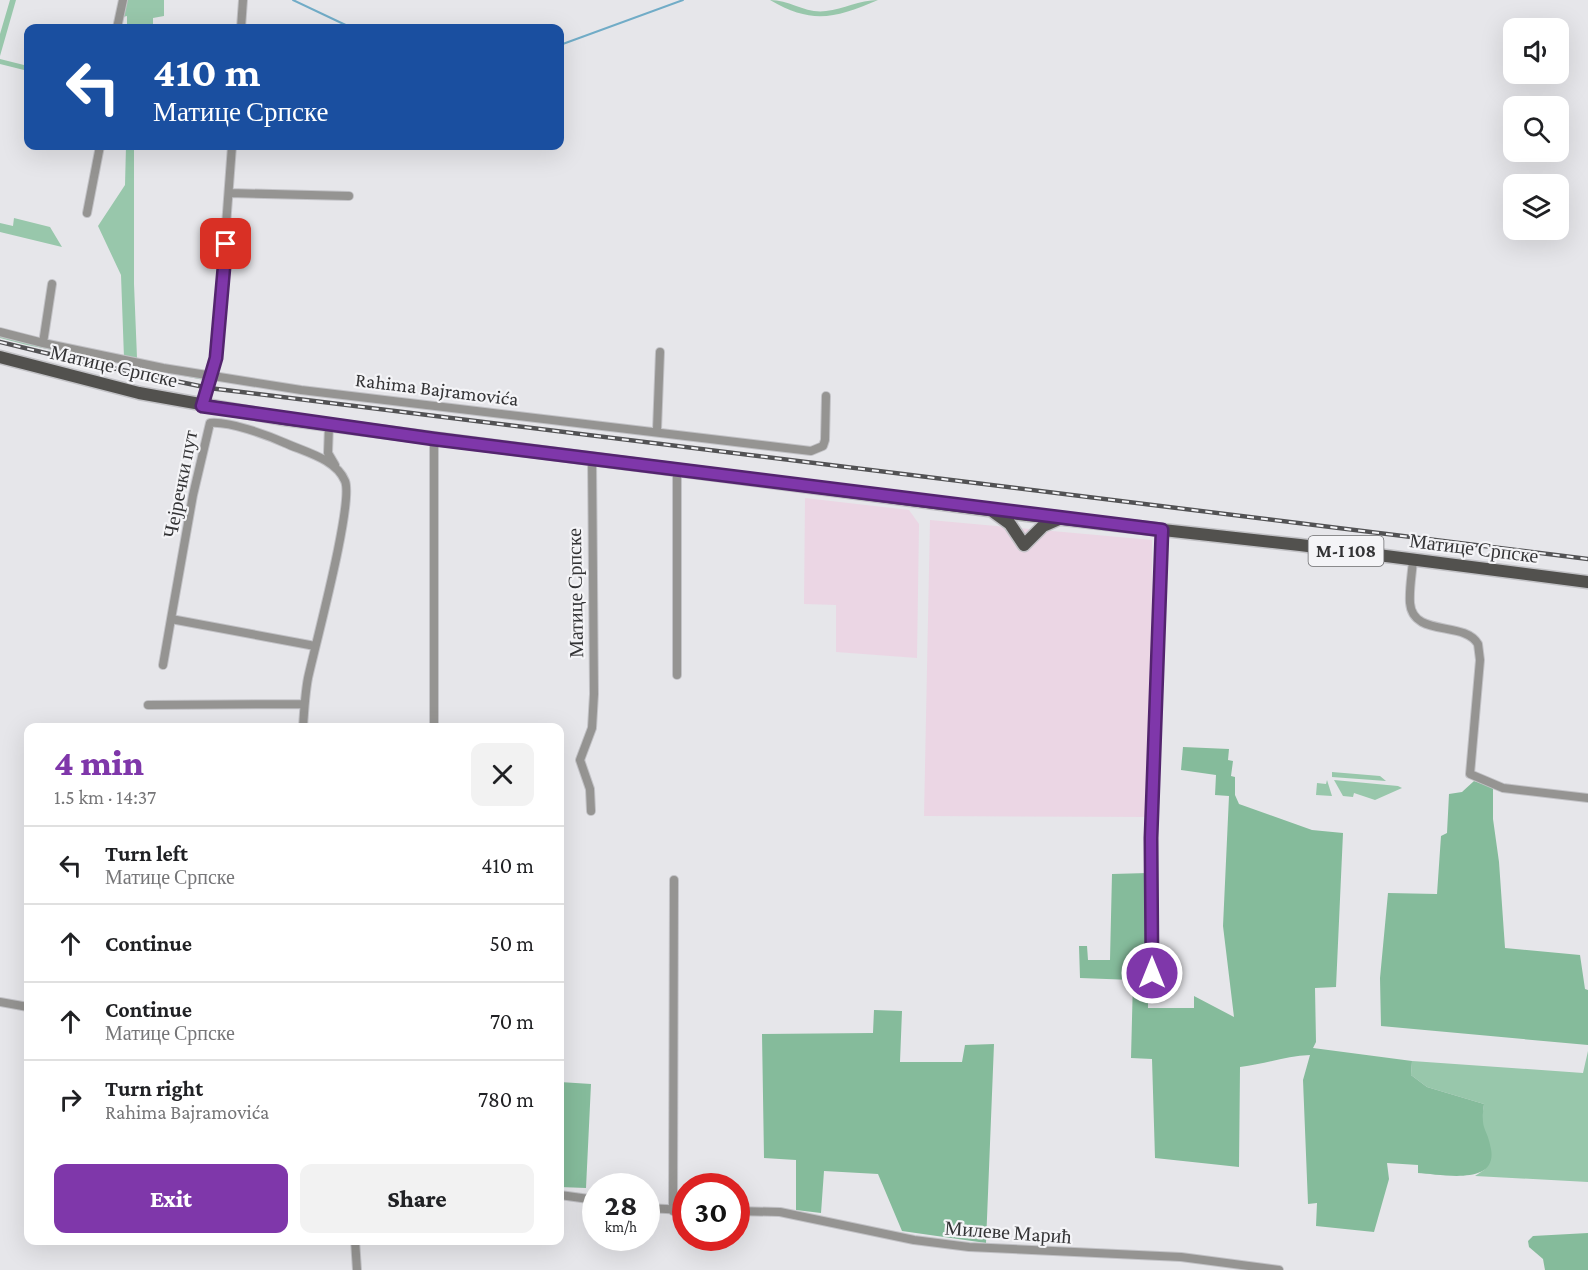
<!DOCTYPE html>
<html lang="en">
<head>
<meta charset="utf-8">
<style>
	:root { --surface:#fff; --page:#f2f2f2; --text:#202124; --muted:#757577; --line:#e0e0e0; --accent:#7f37aa }
	body { margin:0; font-family:"Crimson Pro",serif; background:var(--page); color:var(--text); height:100vh; display:flex; flex-direction:column; font-size:22px; white-space:nowrap }
	* { box-sizing:border-box; margin:0 }
	p { font-size:20px; color:var(--muted) }
	.icon { flex:none; width:33px; height:33px; fill:none; stroke:currentColor; stroke-width:2; stroke-linecap:round; stroke-linejoin:round }
	.map { position:relative; flex:1; overflow:hidden }
	.sheet { position:absolute; left:24px; top:723px; width:540px; height:522px; display:flex; flex-direction:column; background:var(--surface); border-radius:12px; box-shadow:0 6px 24px #0002 }
	.sheet>* { flex:none }
	.banner { position:absolute; left:24px; top:24px; width:540px; height:126px; border-radius:12px; box-shadow:0 6px 24px #0002; background:#1a4fa0; color:#fff; overflow:hidden }
	.fabs { position:absolute; left:1503px; top:18px; display:grid; gap:12px }
	.fabs a { display:grid; place-items:center; width:66px; height:66px; border-radius:12px; background:var(--surface); box-shadow:0 6px 24px #0002; font-size:30px }
	.speed { position:absolute; left:582px; top:1173px; display:flex; gap:12px; font-size:30px; font-weight:700; text-align:center }
	.speed>* { display:grid; place-content:center; width:78px; height:78px; border-radius:50%; background:var(--surface); box-shadow:0 6px 24px #0002; line-height:1 }
	.speed small { font-size:15px; font-weight:400 }
	.speed .limit { border:9px solid #d22; background:#fff; color:#111 }
	.pin { position:absolute; display:grid; place-items:center; width:51px; height:51px; color:#fff; margin:-26px; border-radius:12px; box-shadow:0 3px 9px #0006 }
	.me { position:absolute; width:66px; margin:-33px; rotate:0deg; stroke-linejoin:round; filter:drop-shadow(0 0 4px #0008) }
	.turn { display:flex; align-items:center; gap:21px; height:126px; padding:0 30px; font-size:27px }
	.turn .icon { width:78px; height:78px; stroke-width:2.5 }
	.turn b { display:block; font-size:42px; line-height:51px }
	.round { display:grid; place-items:center; flex:none; width:63px; height:63px; border-radius:12px; background:var(--page) }
	.headline { display:flex; align-items:center; justify-content:space-between; height:102px; padding:0 30px }
	h1 { font-size:36px; font-weight:800; line-height:45px; color:var(--accent) }
	.action { display:flex; gap:12px; margin-top:auto; padding:12px 30px }
	.action a { flex:1; height:69px; border-radius:12px; background:var(--accent); color:#fff; font-size:24px; font-weight:800; line-height:69px; text-align:center }
	.action a+a { background:var(--page); color:var(--text) }
	ul { padding:0; list-style:none }
	li { display:flex; align-items:center; gap:18px; height:78px; padding:0 30px; border-top:2px solid var(--line) }
	li div { flex:1 }
	li b { display:block; font-size:22px }
	li em { font-style:normal }
	.map>svg:first-child { display:block }
	.industrial { fill:#ebd6e4 }
	.green { fill:#98c7ab }
	.forest { fill:#85bb9b }
	.lines { fill:none; stroke-linecap:round; stroke-linejoin:round }
	.stream { stroke:#71acc7; stroke-width:2 }
	.minor-casing { stroke:#c2c2c6; stroke-width:10 }
	.primary-casing { stroke:#c2c2c6; stroke-width:15 }
	.minor { stroke:#959492; stroke-width:8 }
	.primary { stroke:#52514e; stroke-width:12 }
	.rail-casing { stroke:#525254; stroke-width:4.5 }
	.rail { stroke:#f4f4f7; stroke-width:2; stroke-dasharray:7; stroke-linecap:butt }
	.route-casing { stroke:#53246e; stroke-width:15 }
	.route { stroke:#7f37aa; stroke-width:10 }
	.labels { text-anchor:middle; dominant-baseline:central; stroke-width:4.5; stroke-linejoin:round; paint-order:stroke }
	.shield { fill:#f4f4f7; stroke:#6d6d6f; stroke-width:1.5 }
	.shield-label { font-size:18px; font-weight:bold; fill:#333335 }
	.street-label { font-size:20px; fill:#333335; stroke:#f4f4f7 }
</style>
</head>
<body>
<div class="map">
<svg width="1588" height="1270" viewBox="0 0 1588 1270">
	<rect width="100%" height="100%" fill="#e6e6ea"/>
	<path class="industrial" d="M 805,498 L 909,510 L 919,524 L 917,658 L 836,652 L 836,605 L 804,604 Z
		M 930,520 L 1152,540 L 1151,817 L 924,816 Z"/>
	<path class="green" d="M 10,0 L 16,0 L 0,56 L 0,34 Z
		M 120,0 L 164,0 L 164,16 L 153,18 L 153,28 L 127,28 L 127,16 L 123,17 Z
		M 770,0 C 790,0 806,14 826,11 C 844,9 859,0 878,0 C 835,18 813,25 770,0 Z
		M 0,59 L 28,66 L 28,71 L 0,64 Z
		M 126,146 L 146,146 L 147,149 L 134,149 L 134,284 L 137,358 L 124,358 L 121,275 L 98,226 L 125,185 Z
		M 14,218 L 50,227 L 62,247 L 0,232 L 0,223 L 13,226 Z
		M 0,332 L 204,375 L 204,380 L 27,345 L 0,338 Z
		M 1332,772 L 1380,776 L 1386,781 L 1332,777 Z
		M 1327,780 L 1332,796 L 1316,795 L 1317,783 L 1326,784 Z
		M 1334,780 L 1398,786 L 1402,788 L 1375,800 L 1354,793 L 1353,797 L 1343,796 Z
		M 1588,1051 L 1588,1182 L 1475,1176 L 1484,1170 L 1490,1161 L 1487,1138 L 1481,1125 L 1484,1104 L 1427,1087 L 1411,1075 L 1412,1061 L 1583,1073 Z"/>
	<path class="forest" d="M 1183,747 L 1229,749 L 1228,760 L 1233,761 L 1231,776 L 1235,777 L 1235,795 L 1239,804 L 1312,830 L 1343,833 L 1336,987 L 1315,988 L 1316,1042 L 1313,1048 L 1412,1061 L 1411,1075 L 1427,1087 L 1484,1104 C 1480,1132 1487,1126 1491,1149 C 1498,1187 1439,1174 1418,1173 L 1418,1165 L 1387,1163 L 1389,1179 L 1374,1232 L 1316,1226 L 1317,1203 L 1308,1204 L 1303,1080 L 1310,1055 C 1286,1056 1265,1064 1240,1067 L 1239,1167 L 1155,1158 L 1152,1059 L 1131,1058 L 1133,980 L 1080,978 L 1079,946 L 1087,946 L 1088,960 L 1110,960 L 1112,874 L 1148,873 L 1148,1008 L 1194,1008 L 1194,996 L 1234,1017 L 1223,926 L 1229,796 L 1215,795 L 1216,775 L 1181,770 Z
		M 1474,781 L 1493,787 L 1493,819 L 1499,862 L 1505,948 L 1580,955 L 1585,989 L 1588,990 L 1588,1045 L 1381,1026 L 1380,978 L 1388,893 L 1437,894 L 1441,836 L 1447,833 L 1449,794 L 1462,792 Z
		M 874,1010 L 902,1011 L 900,1062 L 962,1062 L 965,1045 L 994,1044 L 986,1243 L 902,1231 L 878,1174 L 824,1171 L 821,1213 L 796,1210 L 796,1160 L 764,1158 L 762,1034 L 873,1033 Z
		M 560,1082 L 591,1084 L 586,1188 L 560,1187 Z
		M 1588,1233 L 1588,1270 L 1545,1270 L 1543,1259 L 1529,1247 L 1528,1241 L 1533,1236 Z"/>
	<g class="lines">
		<path class="stream" d="M 293,0 L 352,28
			M 560,45 L 683,0"/>
		<g class="minor-casing">
			<path id="minor" d="M 117,28 L 123,0
				M 241,28 L 243,0
				M 229,193 L 349,196
				M 87,213 L 100,146
				M 52,284 L 43,343 L 163,368 L 301,390 L 811,451 L 823,446 L 825,440 L 826,396
				M 0,332 L 43,343
				M 202,406 L 216,358 L 232,146
				M 329,425 L 328,453 L 335,465
				M 657,430 L 660,352
				M 434,439 L 434,728
				M 1413,560 C 1412,574 1409,589 1410,603 C 1413,638 1464,620 1478,644 L 1480,660 L 1470,774 L 1503,788 L 1588,798
				M 163,665 L 171,619
				M 677,675 L 677,468
				M 148,705 L 304,704
				M 303,728 C 304,711 305,694 308,678 C 315,646 354,502 345,481 C 336,459 305,452 285,443 C 267,435 229,421 210,423 L 193,495 L 171,619 L 315,646
				M 591,811 L 590,789 L 580,760 L 592,728 L 594,694 L 592,458
				M 1152,973 L 1152,815 L 1162,530
				M 0,1002 L 28,1007
				M 560,1195 L 596,1200
				M 646,1208 L 686,1210
				M 673,1211 L 674,880
				M 736,1211 L 780,1212 L 914,1240 L 969,1247 L 1181,1257 L 1279,1270
				M 355,1240 L 357,1270"/>
		</g>
		<g class="primary-casing">
			<path id="primary" d="M 0,357 L 139,393 L 284,419 L 1027,515 L 1300,545 L 1588,582
				M 992,511 L 1010,524 L 1024,545 L 1043,526 L 1059,519"/>
		</g>
		<use href="#minor" class="minor"/>
		<use href="#primary" class="primary"/>
		<g class="rail-casing">
			<path id="rail" d="M 0,342 L 74,360 L 209,388 L 1588,559"/>
		</g>
		<use href="#rail" class="rail"/>
	</g>
	<g class="lines">
		<g class="route-casing">
			<path id="route" d="M 226,244 L 216,358 L 202,406 L 434,439 L 1162,530 L 1151,838 L 1152,973"/>
		</g>
		<use href="#route" class="route"/>
	</g>
	<g class="labels">
		<rect class="shield" x="1308.5" y="536" width="75" height="30" rx="4.5"/>
		<g class="shield-label">
			<text x="1346" y="551">M-I 108</text>
		</g>
		<g class="street-label">
			<text transform="translate(114 366) rotate(13)">Матице Српске</text>
			<text transform="translate(437 389) rotate(7)">Rahima Bajramovića</text>
			<text transform="translate(180 484) rotate(-79)">Чејречки пут</text>
			<text transform="translate(1474 548) rotate(7)">Матице Српске</text>
			<text transform="translate(575 593) rotate(-91)">Матице Српске</text>
			<text transform="translate(1008 1232) rotate(4)">Милеве Мaрић</text>
		</g>
	</g>
</svg>
<div class="fabs">
<a><svg class="icon" aria-label="sound" viewBox="0 0 24 24"><path d="M4 9h4l5-4v14l-5-4H4zM17 9q2 3 0 6"/></svg></a>
<a><svg class="icon" aria-label="search" viewBox="0 0 24 24"><circle cx="10" cy="10" r="6"/><path d="M15 15l6 6"/></svg></a>
<a><svg class="icon" aria-label="layers" viewBox="0 0 24 24"><path d="M12 4l9 5-9 5-9-5zM3 14l9 5 9-5"/></svg></a>
</div>
<div class="speed"><div>28<small>km/h</small></div><div class="limit">30</div></div>
<div class="pin" style="left:226px;top:244px;background:#d93025"><svg class="icon" aria-label="arrive" viewBox="0 0 24 24"><path d="M6 21V4h12l-3 4 3 4H6"/></svg></div>
<svg class="me" style="left:1152px;top:973px" viewBox="-20 -20 40 40"><circle r="17" fill="#7f37aa" stroke="#fff" stroke-width="3"/><path d="M0-11L8 9 0 5-8 9z" fill="#fff"/></svg>
<div class="banner">
<div class="turn"><svg class="icon" aria-label="left" viewBox="0 0 24 24"><path d="M17 20v-9H6M10 6l-5 5 5 5"/></svg><div><b>410 m</b>Матице Српске</div></div>
</div>
<section class="sheet">
<div class="headline"><div><h1>4 min</h1><p>1.5 km · 14:37</p></div><a class="round"><svg class="icon" aria-label="close" viewBox="0 0 24 24"><path d="M6 6l12 12M18 6L6 18"/></svg></a></div>
<ul>
<li><svg class="icon" aria-label="left" viewBox="0 0 24 24"><path d="M17 20v-9H6M10 6l-5 5 5 5"/></svg><div><b>Turn left</b><p>Матице Српске</p></div><em>410 m</em></li>
<li><svg class="icon" aria-label="ahead" viewBox="0 0 24 24"><path d="M12 20V5M6 11l6-6 6 6"/></svg><div><b>Continue</b></div><em>50 m</em></li>
<li><svg class="icon" aria-label="ahead" viewBox="0 0 24 24"><path d="M12 20V5M6 11l6-6 6 6"/></svg><div><b>Continue</b><p>Матице Српске</p></div><em>70 m</em></li>
<li><svg class="icon" aria-label="right" viewBox="0 0 24 24"><path d="M7 20v-9h11M14 6l5 5-5 5"/></svg><div><b>Turn right</b><p>Rahima Bajramovića</p></div><em>780 m</em></li>
</ul>
<div class="action"><a>Exit</a><a>Share</a></div>
</section>
</div>
</body>
</html>
